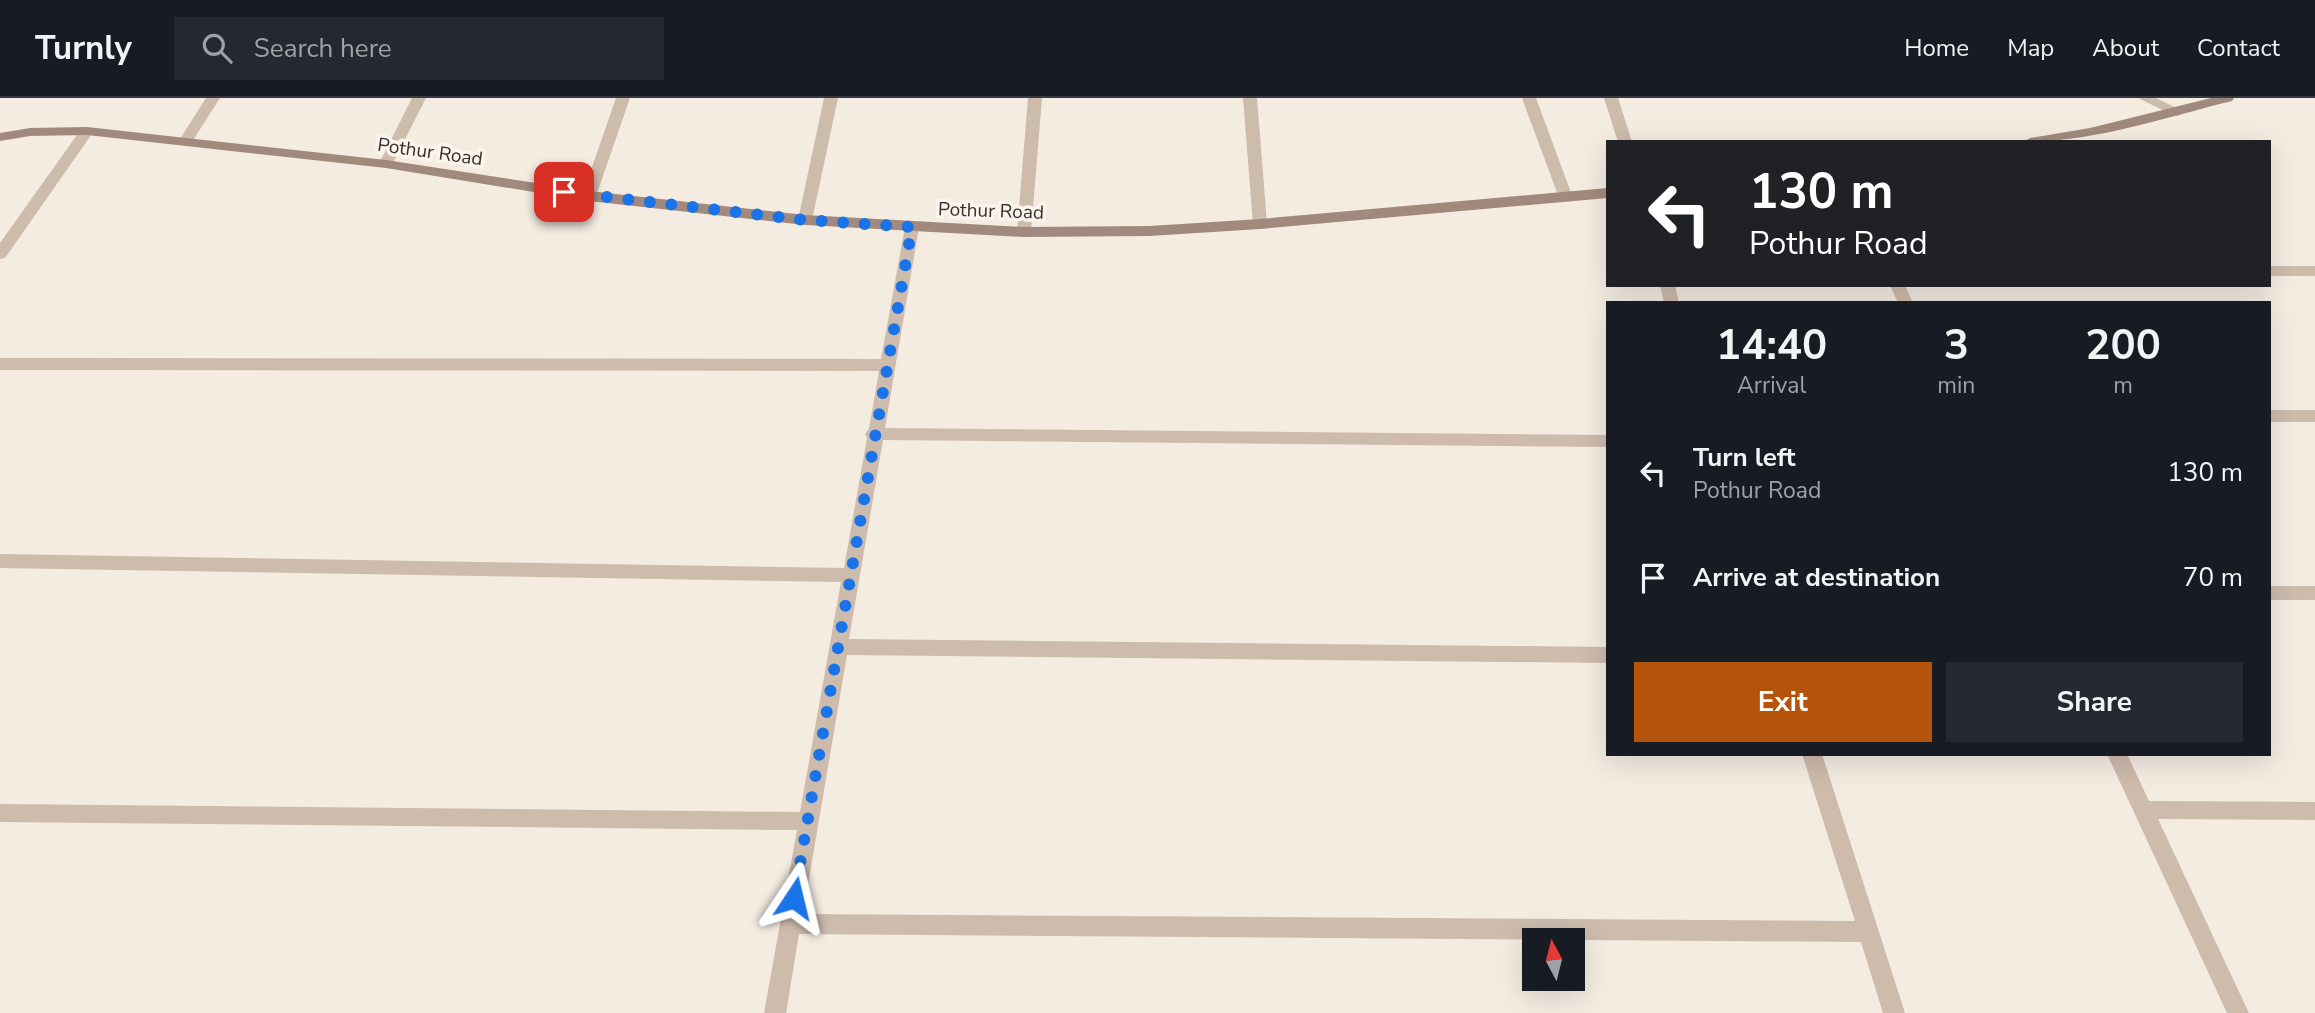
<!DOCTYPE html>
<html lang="en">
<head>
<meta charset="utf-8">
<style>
	:root { --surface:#171b24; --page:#242831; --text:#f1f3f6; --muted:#9ea1a6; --line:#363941; --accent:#b45309 }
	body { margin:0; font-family:"Nunito Sans",sans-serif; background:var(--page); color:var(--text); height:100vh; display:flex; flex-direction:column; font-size:26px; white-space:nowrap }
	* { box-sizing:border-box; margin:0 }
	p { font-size:23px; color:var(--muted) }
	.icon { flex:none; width:38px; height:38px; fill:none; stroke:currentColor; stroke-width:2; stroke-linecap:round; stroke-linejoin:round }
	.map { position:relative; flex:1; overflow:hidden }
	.drawer { position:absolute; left:1606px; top:203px; width:665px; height:455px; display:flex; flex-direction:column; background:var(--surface); border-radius:0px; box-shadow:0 7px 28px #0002 }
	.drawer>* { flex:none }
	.banner { position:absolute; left:1606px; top:42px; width:665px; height:147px; border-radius:0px; box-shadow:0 7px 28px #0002; background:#202124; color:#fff; overflow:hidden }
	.needle { width:46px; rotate:353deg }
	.buttons { position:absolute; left:1522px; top:830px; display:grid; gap:14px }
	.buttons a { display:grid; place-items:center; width:63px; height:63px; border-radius:0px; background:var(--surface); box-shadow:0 7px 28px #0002; font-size:35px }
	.pin { position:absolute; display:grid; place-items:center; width:60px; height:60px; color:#fff; margin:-30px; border-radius:14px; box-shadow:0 4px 10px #0006 }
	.me { position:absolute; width:77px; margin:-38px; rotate:10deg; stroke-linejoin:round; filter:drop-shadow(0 0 5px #0008) }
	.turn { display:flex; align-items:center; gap:24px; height:147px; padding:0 28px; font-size:32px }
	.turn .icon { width:91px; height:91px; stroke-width:2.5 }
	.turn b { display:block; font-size:49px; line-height:60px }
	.eta { display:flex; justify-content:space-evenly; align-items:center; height:119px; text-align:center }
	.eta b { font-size:42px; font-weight:700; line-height:49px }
	.action { display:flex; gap:14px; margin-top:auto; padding:14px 28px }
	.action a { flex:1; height:80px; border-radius:0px; background:var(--accent); color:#fff; font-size:28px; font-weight:700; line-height:80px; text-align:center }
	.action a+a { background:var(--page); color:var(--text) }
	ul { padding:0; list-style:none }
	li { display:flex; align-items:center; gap:21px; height:105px; padding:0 28px }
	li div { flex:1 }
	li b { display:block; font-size:26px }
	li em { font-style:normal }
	header { display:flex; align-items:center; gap:42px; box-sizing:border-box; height:98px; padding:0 35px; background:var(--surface); border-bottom:2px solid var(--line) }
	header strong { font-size:33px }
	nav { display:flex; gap:38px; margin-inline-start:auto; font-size:24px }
	.search { width:490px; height:63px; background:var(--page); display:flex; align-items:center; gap:18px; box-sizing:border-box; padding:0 24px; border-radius:0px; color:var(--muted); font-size:26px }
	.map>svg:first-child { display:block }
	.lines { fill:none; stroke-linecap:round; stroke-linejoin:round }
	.street { fill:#cdbbac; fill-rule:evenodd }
	.secondary { fill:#a18a7d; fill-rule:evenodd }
	.route { stroke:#1a73e8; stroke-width:12; stroke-dasharray:0 21.6 }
	.labels { text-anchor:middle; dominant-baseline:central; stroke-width:7; stroke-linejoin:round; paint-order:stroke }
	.street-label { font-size:19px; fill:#3b302b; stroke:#fbf5ee }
</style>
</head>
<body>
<header>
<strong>Turnly</strong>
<div class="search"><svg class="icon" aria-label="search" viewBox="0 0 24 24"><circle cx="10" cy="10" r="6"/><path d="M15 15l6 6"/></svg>Search here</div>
<nav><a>Home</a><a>Map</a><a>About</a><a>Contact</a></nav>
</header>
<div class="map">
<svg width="2315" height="915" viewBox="0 0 2315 915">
	<rect width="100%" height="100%" fill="#f4ebe1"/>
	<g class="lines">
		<path class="street" d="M 206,0 L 220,0 L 190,47 L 180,47 L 178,44 Z
			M 412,0 L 426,0 L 391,69 L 381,69 L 379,66 Z
			M 616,0 L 630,0 L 596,98 L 589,103 L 584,101 L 582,98 Z
			M 824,0 L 838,0 L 812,122 L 805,127 L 798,122 Z
			M 1028,0 L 1042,0 L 1031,134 L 1024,139 L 1017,134 Z
			M 1243,0 L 1257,0 L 1267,126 L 1260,131 L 1253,126 Z
			M 1522,0 L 1536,0 L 1573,100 L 1571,103 L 1561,103 L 1559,100 Z
			M 1604,0 L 1618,0 L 1632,44 L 1618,44 Z
			M 2138,0 L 2156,0 L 2185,14 L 2178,18 L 2173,17 Z
			M 87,29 L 94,33 L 5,160 L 0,161 L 0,145 L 82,30 Z
			M 912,124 L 919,129 L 885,330 L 1608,337 L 1608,349 L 883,342 L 849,541 L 1608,549 L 1608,565 L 847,557 L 803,816 L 1855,823 L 1802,656 L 1822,656 L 1905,915 L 1883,915 L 1861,844 L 799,836 L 786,915 L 764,915 L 797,732 L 0,724 L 0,706 L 800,714 L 841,484 L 0,470 L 0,456 L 844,470 L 867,340 L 865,336 L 869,331 L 879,273 L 0,272 L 0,260 L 881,261 L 905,129 Z
			M 2270,168 L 2315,168 L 2315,178 L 2270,178 Z
			M 1660,187 L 1675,187 L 1679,205 L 1664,205 Z
			M 1890,187 L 1905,187 L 1913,205 L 1898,205 Z
			M 2270,312 L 2315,312 L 2315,324 L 2270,324 Z
			M 2270,488 L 2315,488 L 2315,502 L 2270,502 Z
			M 2107,656 L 2127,656 L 2149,703 L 2315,704 L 2315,722 L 2158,721 L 2249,915 L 2227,915 Z"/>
		<path class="secondary" d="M 2211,0 L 2234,0 L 2232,3 C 2163,20 2094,44 2023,44 L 2030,40 L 2090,30 Z
			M 87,29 L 386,62 L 589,93 L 805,117 L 1024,129 L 1150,128 L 1260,121 L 1608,90 L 1608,100 L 1260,131 L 1150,138 L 1024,139 L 805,127 L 589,103 L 386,70 L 87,37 L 30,38 L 0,43 L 0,35 L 30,30 Z"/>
	</g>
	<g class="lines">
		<path class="route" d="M 564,94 L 805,122 L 912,129 L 794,800"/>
	</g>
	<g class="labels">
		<g class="street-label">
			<text transform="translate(430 54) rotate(8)">Pothur Road</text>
			<text transform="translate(991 113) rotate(2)">Pothur Road</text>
		</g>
	</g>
</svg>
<div class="buttons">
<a><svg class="needle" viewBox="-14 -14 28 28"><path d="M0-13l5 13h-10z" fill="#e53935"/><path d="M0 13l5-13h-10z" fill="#9ea1a6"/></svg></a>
</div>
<div class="pin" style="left:564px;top:94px;background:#d93025"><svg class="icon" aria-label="arrive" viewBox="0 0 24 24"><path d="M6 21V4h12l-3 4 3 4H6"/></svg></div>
<svg class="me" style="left:794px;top:800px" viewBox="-20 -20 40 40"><path d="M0-17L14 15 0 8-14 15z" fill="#1a73e8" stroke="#fff" stroke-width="4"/></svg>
<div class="banner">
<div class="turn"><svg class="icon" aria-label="left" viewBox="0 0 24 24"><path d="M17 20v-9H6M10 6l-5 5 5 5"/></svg><div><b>130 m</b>Pothur Road</div></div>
</div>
<section class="drawer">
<div class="eta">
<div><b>14:40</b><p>Arrival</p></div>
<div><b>3</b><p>min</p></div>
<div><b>200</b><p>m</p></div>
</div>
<ul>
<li><svg class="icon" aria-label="left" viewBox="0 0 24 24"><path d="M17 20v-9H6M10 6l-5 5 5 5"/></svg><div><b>Turn left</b><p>Pothur Road</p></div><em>130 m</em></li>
<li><svg class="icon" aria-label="arrive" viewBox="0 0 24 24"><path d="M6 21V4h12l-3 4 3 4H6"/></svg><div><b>Arrive at destination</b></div><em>70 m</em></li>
</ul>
<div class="action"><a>Exit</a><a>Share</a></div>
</section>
</div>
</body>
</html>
